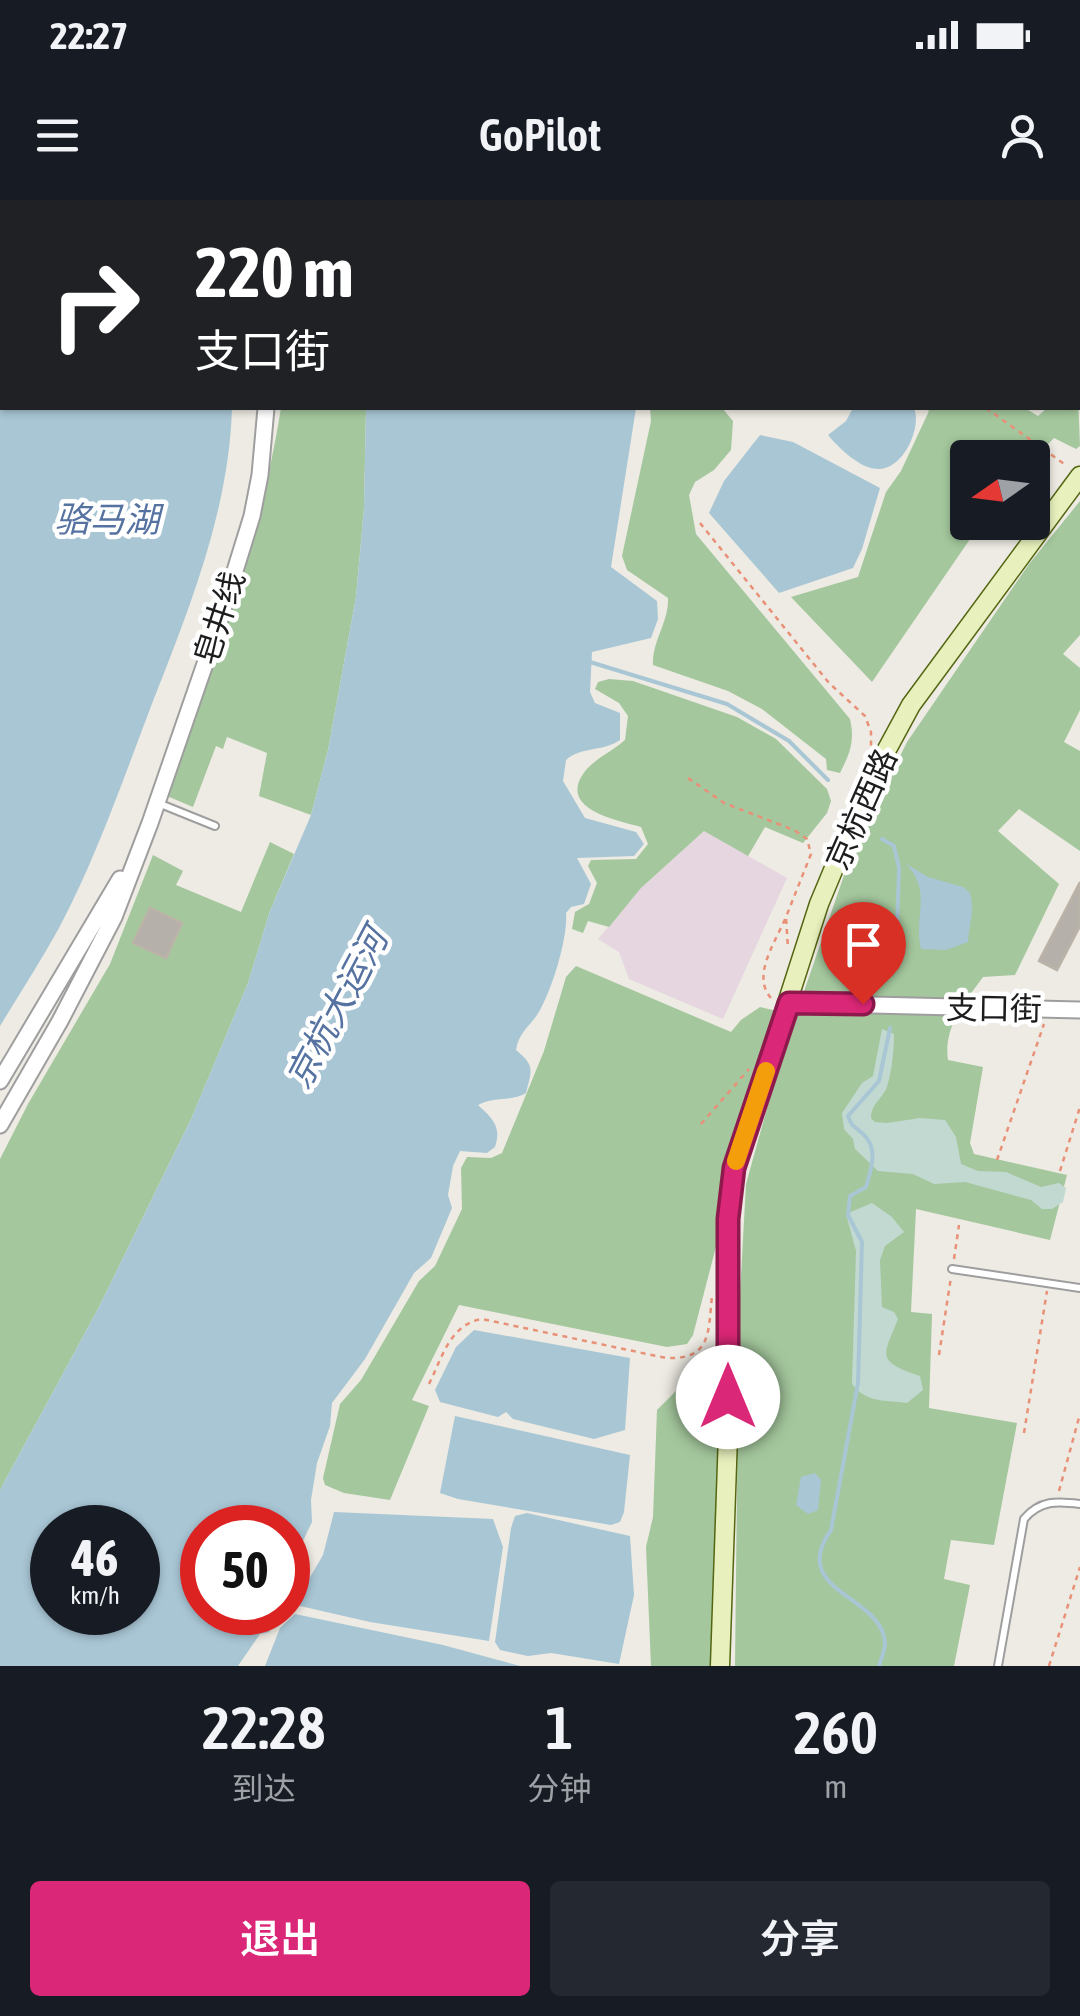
<!DOCTYPE html>
<html lang="zh">
<head>
<meta charset="utf-8">
<style>
	:root { --surface:#171b24; --page:#242831; --text:#f1f3f6; --muted:#9ea1a6; --accent:#db2777 }
	body { margin:0; font-family:"Asap Condensed","Noto Sans SC",sans-serif; background:var(--page); color:var(--text); height:100vh; display:flex; flex-direction:column; font-size:38px; white-space:nowrap }
	* { box-sizing:border-box; margin:0 }
	p { font-size:32px; color:var(--muted) }
	.icon { flex:none; width:55px; height:55px; fill:none; stroke:currentColor; stroke-width:2; stroke-linecap:round; stroke-linejoin:round }
	.map { position:relative; height:1466px; overflow:hidden }
	.details { display:flex; flex-direction:column; background:var(--surface); flex:1 }
	.details>* { flex:none }
	.banner { position:absolute; left:0px; top:0px; width:1080px; height:210px; box-shadow:0 2px 8px #0004; background:#202124; color:#fff; overflow:hidden }
	.needle { width:65px; rotate:256deg }
	.tools { position:absolute; left:950px; top:240px; display:grid; gap:20px }
	.tools a { display:grid; place-items:center; width:100px; height:100px; border-radius:10px; background:var(--surface); box-shadow:0 2px 8px #0004; font-size:50px }
	.speed { position:absolute; left:30px; top:1305px; display:flex; gap:20px; font-size:50px; font-weight:700; text-align:center }
	.speed>* { display:grid; place-content:center; width:130px; height:130px; border-radius:50%; background:var(--surface); box-shadow:0 2px 8px #0004; line-height:1 }
	.speed small { font-size:25px; font-weight:400 }
	.speed .limit { border:15px solid #d22; background:#fff; color:#111 }
	.pin { position:absolute; display:grid; place-items:center; width:85px; height:85px; color:#fff; margin:-102px -42px; border-radius:50% 50% 50% 0; rotate:-45deg; box-shadow:0 0 10px #0007 }
	.pin .icon { rotate:45deg }
	.me { position:absolute; width:110px; margin:-55px; rotate:0deg; stroke-linejoin:round; filter:drop-shadow(0 0 8px #0008) }
	.turn { display:flex; align-items:center; gap:35px; height:210px; padding:0 30px; font-size:45px }
	.turn .icon { width:130px; height:130px; stroke-width:2.5 }
	.turn b { display:block; font-size:70px; line-height:85px }
	.eta { display:flex; justify-content:space-evenly; align-items:center; height:170px; text-align:center }
	.eta b { font-size:60px; font-weight:600; line-height:70px }
	.cta { display:flex; gap:20px; margin-top:auto; padding:20px 30px }
	.cta a { flex:1; height:115px; border-radius:10px; background:var(--accent); color:#fff; font-size:40px; font-weight:600; line-height:115px; text-align:center }
	.cta a+a { background:var(--page); color:var(--text) }
	.status { display:flex; justify-content:space-between; align-items:center; height:70px; padding:0 50px; background:var(--surface); direction:ltr }
	.status svg { height:28px; fill:currentColor }
	header { display:flex; justify-content:space-between; align-items:center; height:130px; padding:0 30px; background:var(--surface); font-size:45px; font-weight:600 }
	.map>svg:first-child { display:block }
	.industrial { fill:#e5d6e0 }
	.forest { fill:#a4c79d }
	.wetland { fill:#c2d9d1 }
	.water { fill:#a9c6d5; fill-rule:evenodd }
	.lines { fill:none; stroke-linecap:round; stroke-linejoin:round }
	.stream { stroke:#a9c6d5; stroke-width:4 }
	.building { fill:#b5b0aa; stroke:#bcb3a8; stroke-width:2.5 }
	.service-casing { stroke:#9e9e9e; stroke-width:10 }
	.tertiary-casing { stroke:#9e9e9e; stroke-width:19 }
	.secondary-casing { stroke:#536611; stroke-width:21 }
	.path { stroke:#e99178; stroke-width:2.5; stroke-dasharray:5 5; stroke-linecap:butt }
	.service { stroke:#fff; stroke-width:6 }
	.tertiary { stroke:#fff; stroke-width:15 }
	.secondary { stroke:#e8f1bd; stroke-width:18 }
	.route-casing { stroke:#8e194d; stroke-width:25 }
	.route { stroke:#db2777; stroke-width:18 }
	.slow { stroke:#f59e0b; stroke-width:18 }
	.labels { text-anchor:middle; dominant-baseline:central; stroke-width:9; stroke-linejoin:round; paint-order:stroke }
	.street-label { font-size:32px; fill:#1d1d1d; stroke:#fff }
	.water-label { font-size:35px; font-style:italic; fill:#5572a0; stroke:#fff }
</style>
</head>
<body>
<div class="status"><b>22:27</b><svg viewBox="0 0 49 12"><path d="M0 12V9h3v3zM5 12V6h3v6zM10 12V3h3v9zM15 12V0h3v12zM26 1h20v11H26zM47 4h2v5h-2z"/></svg></div>
<header><svg class="icon" aria-label="menu" viewBox="0 0 24 24"><path d="M4 6h16M4 12h16M4 18h16"/></svg>GoPilot<svg class="icon" aria-label="person" viewBox="0 0 24 24"><circle cx="12" cy="8" r="4"/><path d="M4 21q1-7 8-7t8 7"/></svg></header>
<div class="map">
<svg width="1080" height="1466" viewBox="0 0 1080 1466">
	<rect width="100%" height="100%" fill="#edebe3"/>
	<path class="industrial" d="M 704,631 L 787,678 L 723,819 L 629,779 L 619,752 L 598,739 L 641,688 Z"/>
	<path class="forest" d="M 1078,196 L 1080,246 L 1076,249 L 1054,238 L 1033,260 L 968,258 L 968,322 L 981,323 L 872,482 L 791,397 L 858,377 L 886,292 L 901,271 L 929,211 L 926,208 L 1025,208 L 1038,216 L 1047,208 L 1078,208 Z
		M 281,208 L 366,208 L 364,308 L 356,397 L 328,550 L 311,615 L 259,596 L 267,553 L 227,537 L 223,549 L 216,546 L 193,607 L 167,596 C 214,467 259,345 281,208 Z
		M 650,208 L 722,208 L 733,221 L 731,250 L 714,270 L 695,282 L 689,295 L 696,334 L 850,519 C 855,541 850,553 840,573 L 827,570 L 826,559 L 762,509 L 728,491 L 653,465 C 652,441 669,422 668,398 L 627,370 L 622,356 L 651,221 Z
		M 1080,301 L 1080,435 L 1063,454 L 1080,468 L 1080,510 L 1064,542 L 1080,551 L 1080,651 L 1019,609 L 998,631 L 1059,684 L 1015,775 L 983,777 C 965,802 943,827 948,860 L 983,867 L 970,943 L 974,954 L 1067,975 L 1050,1040 L 916,1009 L 911,1112 L 932,1114 L 929,1208 L 1017,1223 L 994,1345 L 951,1340 L 944,1379 L 970,1385 L 954,1466 L 735,1466 L 739,1112 L 746,984 L 781,858 L 849,661 L 907,542 L 1029,364 Z
		M 609,479 L 633,481 L 737,517 L 776,539 L 827,589 L 831,601 L 827,613 L 803,643 L 765,627 L 748,656 L 704,631 L 641,688 L 609,727 L 588,721 L 583,733 L 572,729 L 575,712 L 589,704 L 597,683 L 588,666 L 591,660 L 636,659 L 648,644 L 641,627 C 616,620 555,609 586,570 C 595,559 614,550 625,540 L 628,516 L 619,503 L 595,489 L 598,482 Z
		M 270,642 L 294,654 L 270,711 L 248,783 L 192,917 L 99,1107 L 0,1290 L 0,959 L 28,904 L 110,764 L 153,655 L 183,671 L 176,685 L 241,712 Z
		M 576,766 L 731,832 L 741,820 L 760,807 L 777,811 L 723,963 L 718,1039 L 693,1135 L 687,1144 L 667,1147 L 459,1105 L 412,1200 L 429,1206 L 390,1300 L 344,1293 L 325,1285 L 323,1278 L 340,1204 L 361,1180 L 419,1081 L 435,1066 L 462,1009 L 461,968 L 467,957 L 491,958 L 502,953 L 544,851 L 566,777 Z
		M 711,1179 L 722,1189 L 711,1466 L 651,1466 L 646,1347 L 653,1317 L 657,1210 L 683,1184 Z"/>
	<path class="wetland" d="M 882,829 L 894,834 C 894,848 892,870 888,883 C 885,898 871,902 871,918 L 875,922 L 887,923 L 920,918 L 945,920 L 956,937 L 961,964 L 978,971 L 1006,972 L 1041,987 L 1059,983 L 1066,988 L 1063,1002 L 1052,1009 L 1042,1009 L 1031,1000 L 965,982 L 934,984 L 913,974 L 878,971 L 855,949 L 853,939 L 844,929 L 842,913 L 862,883 L 873,876 Z
		M 872,1003 L 892,1017 L 904,1032 L 885,1046 L 880,1060 L 882,1107 L 894,1112 L 898,1119 C 884,1155 874,1161 920,1176 L 923,1190 L 907,1203 C 885,1200 866,1203 852,1184 L 856,1051 L 846,1014 Z"/>
	<path class="water" d="M 0,0 L 183,2 L 2,2 L 2,208 L 232,208 C 229,310 190,407 153,501 C 124,577 97,656 59,728 C 41,761 20,793 0,826 Z
		M 349,0 L 633,0 L 349,2 Z
		M 366,208 L 636,208 L 611,367 L 657,401 L 658,419 L 651,438 L 592,452 L 590,492 L 595,503 L 620,513 L 620,540 C 603,552 582,546 566,560 L 563,581 L 585,618 L 636,632 L 644,644 L 634,656 L 577,658 L 591,684 L 584,704 L 571,707 L 566,713 C 568,737 553,786 541,808 C 533,825 519,830 516,850 C 535,866 532,869 526,893 C 511,902 493,896 478,905 C 492,918 502,926 495,947 L 487,953 L 460,951 L 453,966 L 448,995 L 452,1008 L 431,1058 L 414,1073 L 365,1159 L 332,1203 L 330,1226 L 317,1263 L 311,1300 L 312,1322 L 288,1372 L 288,1328 L 202,1328 L 202,1412 L 268,1413 L 264,1424 L 270,1432 L 260,1434 L 238,1466 L 0,1466 L 0,1290 L 99,1107 L 192,917 L 248,783 L 270,711 L 311,615 L 328,550 L 356,397 L 364,308 ZM 52,1328 L 138,1328 L 138,1412 L 52,1412 Z
		M 853,208 L 914,208 C 922,227 904,268 880,269 C 861,270 840,249 828,235 L 846,221 Z
		M 760,235 L 793,242 L 880,288 L 862,349 L 853,368 L 779,393 L 709,313 L 724,281 Z
		M 906,664 L 928,677 L 963,687 L 970,693 C 975,712 969,724 968,742 L 946,750 L 921,749 C 913,715 933,692 906,664 Z
		M 474,1130 L 630,1158 L 625,1230 L 594,1239 L 513,1219 L 506,1212 L 498,1217 L 440,1202 L 435,1190 L 456,1147 Z
		M 455,1216 L 630,1255 L 624,1312 L 620,1322 L 611,1325 L 458,1299 L 440,1293 Z
		M 815,1273 L 821,1280 L 818,1310 L 808,1314 L 796,1305 L 801,1277 Z
		M 334,1312 L 493,1319 L 503,1347 L 489,1441 L 370,1422 L 300,1406 L 298,1398 L 323,1355 Z
		M 527,1313 L 630,1336 L 634,1395 L 619,1464 L 551,1453 L 528,1456 L 500,1450 L 495,1442 L 511,1328 L 515,1316 Z
		M 295,1414 L 443,1445 L 520,1466 L 265,1466 L 280,1428 Z"/>
	<g class="lines">
		<path class="stream" d="M 590,462 L 727,504 L 789,541 L 828,580
			M 882,639 L 894,646 L 899,668 L 896,760 L 889,771
			M 879,1466 C 881,1459 885,1450 885,1443 C 883,1395 787,1392 831,1330 L 858,1183 L 862,1042 L 848,1015 L 850,996 L 866,987 C 871,970 879,948 863,934 C 855,927 851,926 848,916 L 879,881 L 890,828"/>
	</g>
	<path class="building" d="M 1080,682 L 1080,726 L 1057,770 L 1039,761 Z
		M 150,708 L 182,723 L 166,758 L 133,743 Z"/>
	<g class="lines">
		<g class="service-casing">
			<path id="service" d="M 158,603 L 215,626
				M 952,1069 L 1080,1088
				M 998,1466 L 1024,1319 C 1040,1300 1057,1301 1080,1304"/>
		</g>
		<g class="tertiary-casing">
			<path id="tertiary" d="M 221,0 L 221,2
				M 789,803 L 1080,810
				M 0,881 L 120,679
				M 0,925 L 60,821 L 114,717 L 150,623 L 216,432 L 252,316 L 260,275 L 266,208"/>
		</g>
		<g class="secondary-casing">
			<path id="secondary" d="M 720,1466 L 728,1235 L 728,1019 L 734,968 L 819,704 L 872,577 L 911,505 L 1080,276"/>
		</g>
		<path class="path" d="M 800,0 L 804,2
			M 1078,186 L 1080,189
			M 986,208 L 1067,266
			M 700,323 L 829,483 L 865,516 L 871,532 L 871,547
			M 688,578 L 724,603 L 794,630 L 807,639 L 811,654 L 786,717 L 788,748
			M 771,798 C 751,776 776,741 786,717
			M 701,924 L 749,869
			M 997,960 L 1044,824
			M 1060,971 L 1080,907
			M 954,1059 L 959,1025
			M 939,1155 L 951,1077
			M 429,1184 C 442,1158 450,1124 482,1119 L 666,1158 C 712,1160 708,1132 712,1096
			M 1024,1233 L 1047,1091
			M 1059,1291 L 1080,1214
			M 1049,1466 L 1080,1367"/>
		<use href="#service" class="service"/>
		<use href="#tertiary" class="tertiary"/>
		<use href="#secondary" class="secondary"/>
	</g>
	<g class="lines">
		<g class="route-casing">
			<path id="route" d="M 728,1197 L 728,1019 L 734,968 L 789,803 L 863,804"/>
		</g>
		<use href="#route" class="route"/>
		<path class="slow" d="M 736,961 L 766,871"/>
	</g>
	<g class="labels">
		<g class="street-label">
			<text transform="translate(219 418) rotate(-72)">皂井线</text>
			<text transform="translate(861 609) rotate(-66)">京杭西路</text>
			<text transform="translate(994 808) rotate(1)">支口街</text>
		</g>
		<g class="water-label">
			<text x="107" y="319">骆马湖</text>
			<text transform="translate(336 808) rotate(-62)">京杭大运河</text>
		</g>
	</g>
</svg>
<div class="tools">
<a><svg class="needle" viewBox="-14 -14 28 28"><path d="M0-13l5 13h-10z" fill="#e53935"/><path d="M0 13l5-13h-10z" fill="#9ea1a6"/></svg></a>
</div>
<div class="speed"><div>46<small>km/h</small></div><div class="limit">50</div></div>
<div class="pin" style="left:863px;top:804px;background:#d93025"><svg class="icon" aria-label="arrive" viewBox="0 0 24 24"><path d="M6 21V4h12l-3 4 3 4H6"/></svg></div>
<svg class="me" style="left:728px;top:1197px" viewBox="-20 -20 40 40"><circle r="19" fill="#fff"/><path d="M0-13L10 11 0 6-10 11z" fill="#db2777"/></svg>
<div class="banner">
<div class="turn"><svg class="icon" aria-label="right" viewBox="0 0 24 24"><path d="M7 20v-9h11M14 6l5 5-5 5"/></svg><div><b>220 m</b>支口街</div></div>
</div>
</div>
<section class="details">
<div class="eta">
<div><b>22:28</b><p>到达</p></div>
<div><b>1</b><p>分钟</p></div>
<div><b>260</b><p>m</p></div>
</div>
<div class="cta"><a>退出</a><a>分享</a></div>
</section>
</body>
</html>
